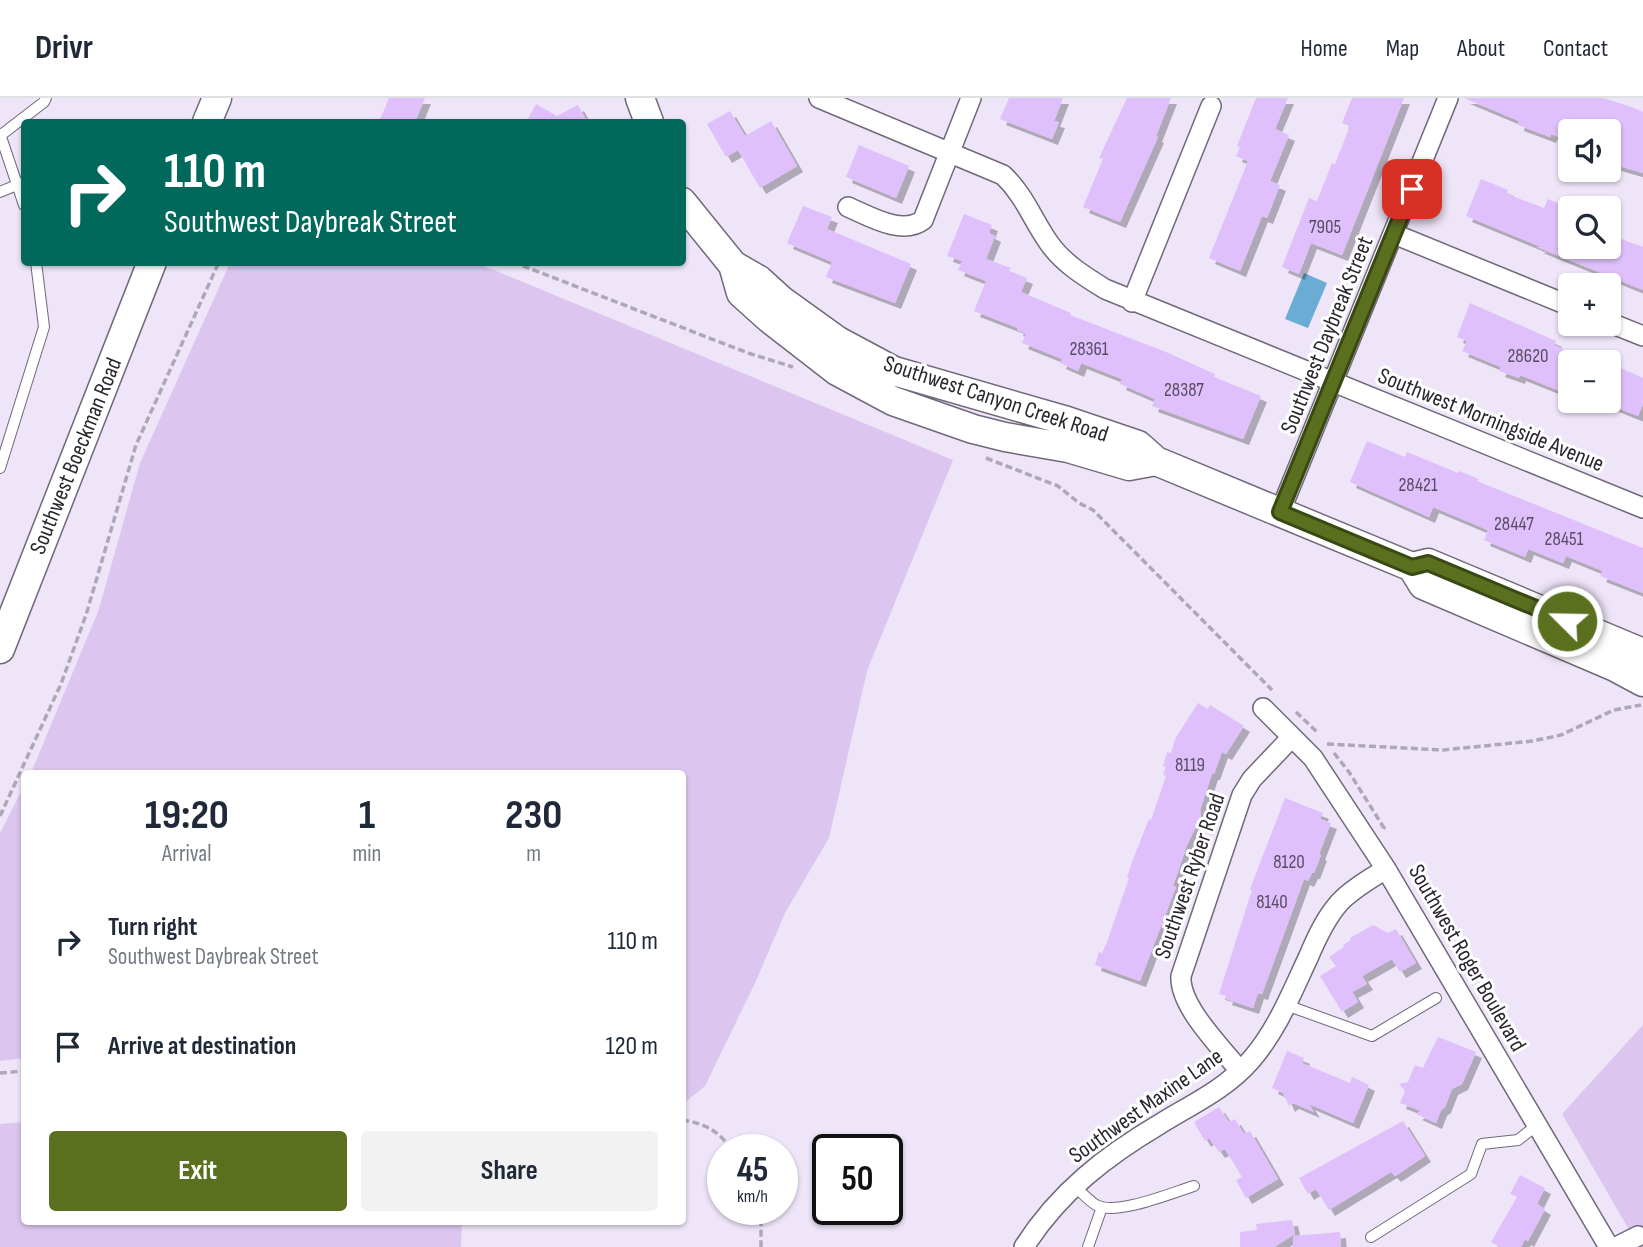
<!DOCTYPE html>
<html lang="en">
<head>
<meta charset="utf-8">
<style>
	:root { --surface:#fff; --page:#f2f2f3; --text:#1f2937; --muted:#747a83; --line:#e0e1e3; --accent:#5a701f }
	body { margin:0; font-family:"Sofia Sans Condensed",sans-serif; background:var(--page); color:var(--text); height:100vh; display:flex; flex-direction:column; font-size:26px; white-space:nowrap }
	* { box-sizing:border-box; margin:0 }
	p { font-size:23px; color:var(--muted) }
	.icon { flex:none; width:38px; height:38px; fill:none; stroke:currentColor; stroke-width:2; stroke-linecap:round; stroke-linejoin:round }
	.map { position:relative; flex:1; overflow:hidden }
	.drawer { position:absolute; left:21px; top:672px; width:665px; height:455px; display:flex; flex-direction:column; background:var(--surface); border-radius:7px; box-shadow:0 2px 5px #0004 }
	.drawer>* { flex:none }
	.banner { position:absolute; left:21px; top:21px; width:665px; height:147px; border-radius:7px; box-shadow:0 2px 5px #0004; background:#00695c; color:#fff; overflow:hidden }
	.tools { position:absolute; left:1558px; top:21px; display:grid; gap:14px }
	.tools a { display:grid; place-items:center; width:63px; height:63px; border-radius:7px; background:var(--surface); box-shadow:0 2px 5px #0004; font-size:35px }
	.speed { position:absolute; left:707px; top:1036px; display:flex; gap:14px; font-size:35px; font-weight:700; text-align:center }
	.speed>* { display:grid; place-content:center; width:91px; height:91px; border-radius:50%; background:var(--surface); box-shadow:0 2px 5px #0004; line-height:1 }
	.speed small { font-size:18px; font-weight:400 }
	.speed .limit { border:4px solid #111; border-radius:10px; background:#fff; color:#111 }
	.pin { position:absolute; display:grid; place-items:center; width:60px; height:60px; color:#fff; margin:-30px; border-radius:14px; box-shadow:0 4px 10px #0006 }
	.me { position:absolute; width:77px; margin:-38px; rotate:293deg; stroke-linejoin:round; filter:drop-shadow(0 0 5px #0008) }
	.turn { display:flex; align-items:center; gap:24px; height:147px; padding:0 28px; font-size:32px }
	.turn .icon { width:91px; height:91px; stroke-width:2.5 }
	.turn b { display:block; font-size:49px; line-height:60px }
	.eta { display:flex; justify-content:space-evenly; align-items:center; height:119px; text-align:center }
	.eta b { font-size:42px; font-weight:700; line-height:49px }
	.cta { display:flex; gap:14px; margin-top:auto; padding:14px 28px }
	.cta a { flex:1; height:80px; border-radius:7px; background:var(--accent); color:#fff; font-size:28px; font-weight:700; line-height:80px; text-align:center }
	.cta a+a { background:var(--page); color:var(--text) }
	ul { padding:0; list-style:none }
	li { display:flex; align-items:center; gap:21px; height:105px; padding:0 28px }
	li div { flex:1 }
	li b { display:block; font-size:26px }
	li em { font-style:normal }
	header { display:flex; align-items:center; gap:42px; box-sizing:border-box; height:98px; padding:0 35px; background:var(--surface); border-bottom:2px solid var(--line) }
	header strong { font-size:33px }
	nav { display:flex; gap:38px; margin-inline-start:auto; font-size:24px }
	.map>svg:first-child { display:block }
	.green { fill:#dcc6ef }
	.water { fill:#6aacd3 }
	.building { fill:#e0c0fc; filter:url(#shadow) }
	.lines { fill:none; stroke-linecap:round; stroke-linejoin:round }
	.lane-casing { stroke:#716879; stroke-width:12 }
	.street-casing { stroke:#716879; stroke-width:22 }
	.secondary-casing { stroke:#716879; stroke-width:31 }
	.path { stroke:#aea7b6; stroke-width:3.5; stroke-dasharray:7 3.5; stroke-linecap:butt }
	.lane { stroke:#fff; stroke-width:10 }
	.street { stroke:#fff; stroke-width:19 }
	.secondary { stroke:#fff; stroke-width:28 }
	.route-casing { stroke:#3a4914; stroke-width:18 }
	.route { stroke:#5a701f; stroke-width:12 }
	.labels { text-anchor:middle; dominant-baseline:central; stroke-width:6; stroke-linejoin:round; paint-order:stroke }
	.number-label { font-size:19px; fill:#574c61 }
	.street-label { font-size:23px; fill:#29262d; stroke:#fff }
</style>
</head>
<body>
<header>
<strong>Drivr</strong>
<nav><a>Home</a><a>Map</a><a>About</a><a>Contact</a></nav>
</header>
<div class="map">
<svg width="1643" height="1149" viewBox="0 0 1643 1149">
	<defs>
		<filter id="shadow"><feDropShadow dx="6" dy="6" stdDeviation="0" flood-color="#0004"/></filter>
	</defs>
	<rect width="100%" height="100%" fill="#eee5f8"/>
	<path class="green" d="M 230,165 L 477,165 L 953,362 L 867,573 L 829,740 L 785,815 L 756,883 L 705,988 L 683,1006 L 682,676 L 31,675 L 99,511 L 140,365 Z
		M 24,688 L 24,960 L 0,963 L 0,735 Z
		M 1643,927 L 1643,1149 L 1639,1149 L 1562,1016 Z
		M 24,1024 L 24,1124 L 462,1124 L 461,1149 L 0,1149 L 0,1026 Z"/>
	<path class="water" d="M 1304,175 L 1327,185 L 1308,230 L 1285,221 Z"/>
	<path class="building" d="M 389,0 L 425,0 L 415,24 L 379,24 Z
		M 1009,0 L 1063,0 L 1054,23 L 1059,24 L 1052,41 L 1000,21 Z
		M 1127,0 L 1171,0 L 1156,38 L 1158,39 L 1120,124 L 1083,109 L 1103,61 L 1099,60 Z
		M 1256,0 L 1288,0 L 1275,31 L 1289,37 L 1270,83 L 1280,87 L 1267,120 L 1262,118 L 1240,173 L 1209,160 L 1248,63 L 1236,58 L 1240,49 L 1237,48 Z
		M 1352,0 L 1404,0 L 1342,157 L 1311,145 L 1299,176 L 1282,169 L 1309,100 L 1317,103 L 1332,65 L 1335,66 L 1350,28 L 1342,25 Z
		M 1464,0 L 1603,0 L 1632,9 L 1643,14 L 1643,75 L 1612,66 L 1614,62 L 1608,60 L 1608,33 L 1570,33 L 1570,43 L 1551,36 L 1550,39 L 1518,27 L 1519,23 Z
		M 536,6 L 557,18 L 578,7 L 587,24 L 526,24 Z
		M 730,13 L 745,38 L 771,23 L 797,68 L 760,90 L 738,52 L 726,59 L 707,26 Z
		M 859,47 L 909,68 L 896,100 L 846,79 Z
		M 1481,81 L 1508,92 L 1507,96 L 1544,110 L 1548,101 L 1570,110 L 1570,149 L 1608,149 L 1608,136 L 1643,149 L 1643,192 L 1537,149 L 1541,149 L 1466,118 Z
		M 803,108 L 832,119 L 827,131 L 911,166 L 895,205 L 826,179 L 832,164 L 787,145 Z
		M 964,116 L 992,127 L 989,135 L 995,138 L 986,161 L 1011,170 L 1009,173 L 1027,180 L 1021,194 L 1071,215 L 1070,217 L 1166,254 L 1215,276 L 1214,279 L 1261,298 L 1243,341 L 1152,308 L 1155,301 L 1120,286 L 1122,281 L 1081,265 L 1078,273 L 1060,265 L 1062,261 L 1022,245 L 1026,236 L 1017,232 L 1018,230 L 974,213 L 986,183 L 958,172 L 962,163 L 947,158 Z
		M 1470,205 L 1556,243 L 1554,247 L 1570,254 L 1570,297 L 1520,277 L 1519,280 L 1499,273 L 1501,269 L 1462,253 L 1467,243 L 1457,239 Z
		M 1614,267 L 1643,280 L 1643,306 L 1638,318 L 1608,306 L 1608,270 L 1612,271 Z
		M 1367,343 L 1405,359 L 1407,354 L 1458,375 L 1459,373 L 1479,381 L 1477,383 L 1643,450 L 1643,495 L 1600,478 L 1603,473 L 1566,458 L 1563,465 L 1528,451 L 1525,459 L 1484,442 L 1488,432 L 1433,409 L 1429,419 L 1350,384 Z
		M 1198,605 L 1208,611 L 1210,607 L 1244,628 L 1226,656 L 1222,654 L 1214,676 L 1212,676 L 1200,712 L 1201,718 L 1187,747 L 1173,788 L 1176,789 L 1140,883 L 1095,867 L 1099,854 L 1102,855 L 1107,844 L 1129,780 L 1127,779 L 1132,764 L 1149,721 L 1151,722 L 1166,678 L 1163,677 L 1166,669 L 1163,668 L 1167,654 L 1171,655 L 1175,641 Z
		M 1285,700 L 1323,715 L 1320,721 L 1331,725 L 1319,756 L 1321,757 L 1314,775 L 1312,775 L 1308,783 L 1304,781 L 1262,896 L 1258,895 L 1253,910 L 1226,901 L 1227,898 L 1219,896 L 1252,792 L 1250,791 Z
		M 1373,827 L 1388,835 L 1396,831 L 1416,865 L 1400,874 L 1392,861 L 1362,878 L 1367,886 L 1352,894 L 1358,904 L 1342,914 L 1320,878 L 1336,868 L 1329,859 L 1344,849 L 1343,847 L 1351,842 L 1350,840 Z
		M 1438,939 L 1476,954 L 1462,986 L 1452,991 L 1445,1009 L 1441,1012 L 1436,1025 L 1416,1016 L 1421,1013 L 1400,1005 L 1405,993 L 1399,986 L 1408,984 L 1415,967 L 1423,970 Z
		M 1287,953 L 1304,960 L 1302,965 L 1350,985 L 1352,979 L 1369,987 L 1353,1025 L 1309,1006 L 1314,1014 L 1293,1005 L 1289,1008 L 1283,995 L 1272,990 Z
		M 1219,1009 L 1229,1024 L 1235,1021 L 1244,1036 L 1250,1033 L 1278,1081 L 1246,1100 L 1236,1082 L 1242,1079 L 1225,1051 L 1219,1054 L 1209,1040 L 1205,1043 L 1194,1024 Z
		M 1403,1023 L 1425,1058 L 1395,1078 L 1391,1074 L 1329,1112 L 1316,1091 L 1308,1096 L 1299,1080 Z
		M 1520,1077 L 1545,1090 L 1537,1106 L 1545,1111 L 1528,1143 L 1525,1141 L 1521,1149 L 1500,1149 L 1491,1144 L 1517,1099 L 1510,1096 Z
		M 1292,1122 L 1295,1136 L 1274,1149 L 1240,1149 L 1240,1134 L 1257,1132 L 1256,1126 Z
		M 1340,1134 L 1341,1149 L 1293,1149 L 1293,1138 Z"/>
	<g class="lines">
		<g class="lane-casing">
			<path id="lane" d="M 0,36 L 24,107
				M 1,37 L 44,4 L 46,0
				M 0,94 L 24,84
				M 0,370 L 44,229 L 36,164
				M 1286,907 L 1372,938 L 1436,900
				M 1075,1088 C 1081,1094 1088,1102 1096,1107 C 1117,1118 1171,1095 1194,1088
				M 1371,1139 L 1471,1076 L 1482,1046 L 1518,1042 L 1537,1027
				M 1088,1149 L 1102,1109"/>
		</g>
		<g class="street-casing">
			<path id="street" d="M 819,0 L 1003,77 C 1025,98 1032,121 1049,145 C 1063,165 1084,178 1105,191 L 1643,410
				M 848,109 C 869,118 902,138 923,122 L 971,0
				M 1394,136 L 1570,208
				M 1132,204 L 1211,8
				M 1608,224 L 1643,238
				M 1280,414 L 1448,0
				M 1263,610 L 1313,660 L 1386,771 L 1609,1149
				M 1240,973 C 1221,949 1179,908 1181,878 L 1242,697 L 1252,681 L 1292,639
				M 1024,1149 C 1059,1094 1106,1058 1160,1026 C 1192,1006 1226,991 1251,962 C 1277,932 1291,896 1308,860 C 1316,841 1325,821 1339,805 C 1352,791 1370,781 1386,771
				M 1616,1149 L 1638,1138"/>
		</g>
		<g class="secondary-casing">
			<path id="secondary" d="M 640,0 L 649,24
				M 207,24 L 217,0
				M 682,104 L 733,167 L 759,182 L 781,202 L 838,243 L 894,273 L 1067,323 L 1138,347 L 1156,363 L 1412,469 L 1428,465 L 1643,555
				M 733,167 L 741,195 L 770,221 L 837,273 L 893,303 L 973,331 L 1005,339 L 1068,350 L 1129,368 L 1156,363
				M 1412,469 L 1423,487 L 1615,569 L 1643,584
				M 0,551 L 152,164"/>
		</g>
		<path class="path" d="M 513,164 L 748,255 L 793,269
			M 986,360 L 1058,388 L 1079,405 L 1093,412 L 1272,592
			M 1296,614 L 1318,635
			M 1327,646 L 1443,652 L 1533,643 L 1561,637 L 1614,612 L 1641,607
			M 1334,655 L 1349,674 L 1384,730 L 1381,732
			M 0,718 L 61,586 L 86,517 L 136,347 L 219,164
			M 0,975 L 24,973
			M 682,1022 C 704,1025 720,1033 731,1052
			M 759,1111 L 761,1122 L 761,1149"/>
		<use href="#lane" class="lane"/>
		<use href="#street" class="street"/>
		<use href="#secondary" class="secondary"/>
	</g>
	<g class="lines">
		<g class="route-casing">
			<path id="route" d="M 1412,91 L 1280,414 L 1412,469 L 1428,465 L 1567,523"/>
		</g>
		<use href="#route" class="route"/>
	</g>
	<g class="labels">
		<g class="number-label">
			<text x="1325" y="129">7905</text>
			<text x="1089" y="251">28361</text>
			<text x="1528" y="258">28620</text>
			<text x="1184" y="292">28387</text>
			<text x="1418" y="387">28421</text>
			<text x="1514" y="426">28447</text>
			<text x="1564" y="441">28451</text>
			<text x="1190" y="667">8119</text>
			<text x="1289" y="764">8120</text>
			<text x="1272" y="804">8140</text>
		</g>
		<g class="street-label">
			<text transform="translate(1327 237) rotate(-68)">Southwest Daybreak Street</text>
			<text transform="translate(996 301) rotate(18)">Southwest Canyon Creek Road</text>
			<text transform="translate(1491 322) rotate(22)">Southwest Morningside Avenue</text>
			<text transform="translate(76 358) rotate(-68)">Southwest Boeckman Road</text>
			<text transform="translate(1190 778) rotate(-71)">Southwest Ryber Road</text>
			<text transform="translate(1467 860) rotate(60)">Southwest Roger Boulevard</text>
			<text transform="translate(1146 1008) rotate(-35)">Southwest Maxine Lane</text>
		</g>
	</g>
</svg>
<div class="tools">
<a><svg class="icon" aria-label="sound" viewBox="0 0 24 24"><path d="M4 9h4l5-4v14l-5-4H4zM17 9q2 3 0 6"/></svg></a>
<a><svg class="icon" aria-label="search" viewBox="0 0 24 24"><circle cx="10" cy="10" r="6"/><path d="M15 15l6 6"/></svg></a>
<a>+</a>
<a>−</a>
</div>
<div class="speed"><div>45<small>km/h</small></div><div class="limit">50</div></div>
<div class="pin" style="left:1412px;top:91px;background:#d93025"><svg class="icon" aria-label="arrive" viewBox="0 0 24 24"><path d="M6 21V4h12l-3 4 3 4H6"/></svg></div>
<svg class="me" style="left:1567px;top:523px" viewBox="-20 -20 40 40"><circle r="17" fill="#5a701f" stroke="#fff" stroke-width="3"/><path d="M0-11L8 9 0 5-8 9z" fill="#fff"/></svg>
<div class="banner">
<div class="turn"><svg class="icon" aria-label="right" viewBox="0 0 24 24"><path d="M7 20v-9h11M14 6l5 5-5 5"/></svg><div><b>110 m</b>Southwest Daybreak Street</div></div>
</div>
<section class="drawer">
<div class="eta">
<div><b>19:20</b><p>Arrival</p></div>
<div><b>1</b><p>min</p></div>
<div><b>230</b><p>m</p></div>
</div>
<ul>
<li><svg class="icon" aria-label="right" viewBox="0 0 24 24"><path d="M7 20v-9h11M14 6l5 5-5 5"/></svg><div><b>Turn right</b><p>Southwest Daybreak Street</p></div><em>110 m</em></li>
<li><svg class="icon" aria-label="arrive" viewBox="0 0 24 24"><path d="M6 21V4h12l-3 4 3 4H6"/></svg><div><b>Arrive at destination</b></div><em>120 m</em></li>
</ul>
<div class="cta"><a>Exit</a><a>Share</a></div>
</section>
</div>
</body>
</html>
